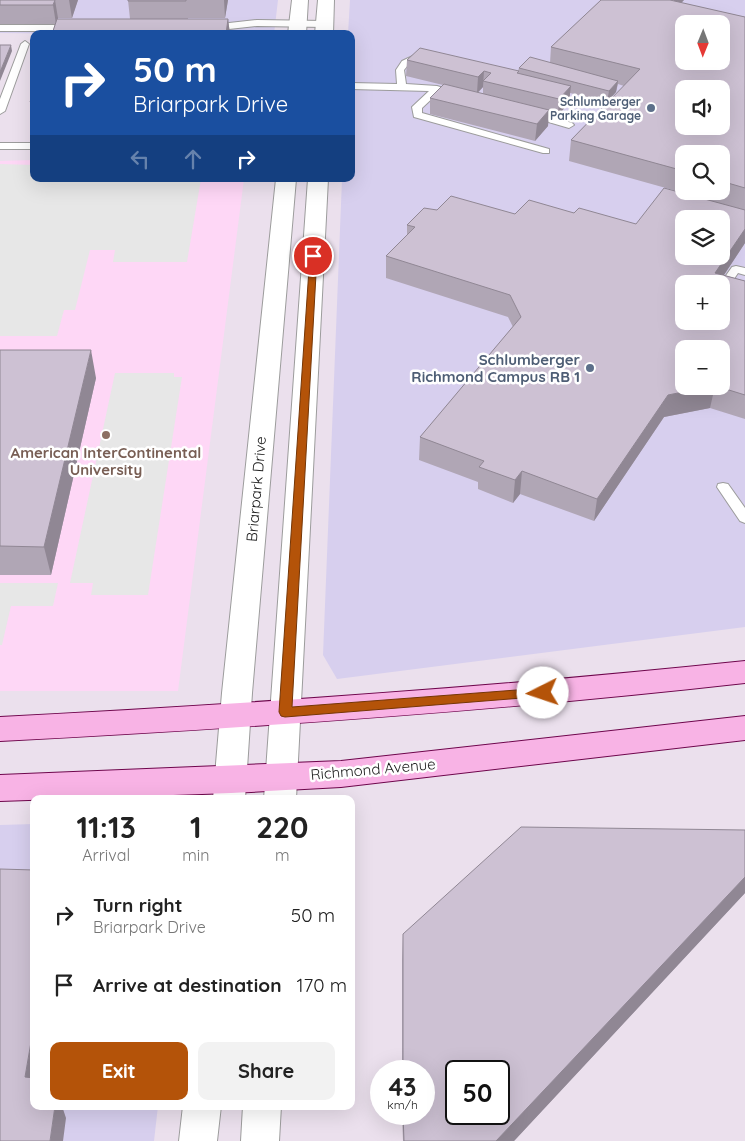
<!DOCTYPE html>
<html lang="en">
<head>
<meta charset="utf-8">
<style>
	:root { --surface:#fff; --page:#f2f2f2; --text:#222; --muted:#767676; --accent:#b45309 }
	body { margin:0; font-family:Quicksand,sans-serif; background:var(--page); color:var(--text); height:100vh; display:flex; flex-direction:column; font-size:19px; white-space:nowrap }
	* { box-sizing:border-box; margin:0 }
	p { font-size:16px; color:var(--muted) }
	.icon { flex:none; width:28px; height:28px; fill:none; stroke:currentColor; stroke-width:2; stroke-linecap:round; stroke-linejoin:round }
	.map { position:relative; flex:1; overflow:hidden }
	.panel { position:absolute; left:30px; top:795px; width:325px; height:315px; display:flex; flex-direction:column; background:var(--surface); border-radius:10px; box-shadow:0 5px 20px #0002 }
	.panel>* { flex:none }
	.guide { position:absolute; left:30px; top:30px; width:325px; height:152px; border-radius:10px; box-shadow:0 5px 20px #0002; background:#1a4fa0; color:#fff; overflow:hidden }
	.needle { width:32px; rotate:181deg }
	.tools { position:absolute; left:675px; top:15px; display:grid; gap:10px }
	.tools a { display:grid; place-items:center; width:55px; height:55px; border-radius:10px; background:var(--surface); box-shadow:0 5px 20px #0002; font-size:25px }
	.speed { position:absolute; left:370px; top:1060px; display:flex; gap:10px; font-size:25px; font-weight:700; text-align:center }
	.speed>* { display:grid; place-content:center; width:65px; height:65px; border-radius:50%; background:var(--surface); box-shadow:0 5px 20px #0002; line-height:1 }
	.speed small { font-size:12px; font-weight:400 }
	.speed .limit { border:2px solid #111; border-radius:8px; background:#fff; color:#111 }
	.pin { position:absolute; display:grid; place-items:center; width:42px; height:42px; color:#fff; margin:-21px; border:2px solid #fff; border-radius:50%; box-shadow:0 1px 5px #0007 }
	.me { position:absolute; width:55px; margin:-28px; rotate:266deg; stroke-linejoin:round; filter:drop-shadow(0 0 4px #0008) }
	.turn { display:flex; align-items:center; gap:18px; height:105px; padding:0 20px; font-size:22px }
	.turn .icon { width:65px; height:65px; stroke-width:2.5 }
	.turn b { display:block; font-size:35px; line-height:42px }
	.lanes { display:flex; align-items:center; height:48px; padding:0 20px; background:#0003; justify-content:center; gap:25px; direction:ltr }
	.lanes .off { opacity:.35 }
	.eta { display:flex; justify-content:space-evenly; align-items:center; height:85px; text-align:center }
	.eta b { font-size:30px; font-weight:700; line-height:35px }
	.button { display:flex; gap:10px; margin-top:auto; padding:10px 20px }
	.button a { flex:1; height:58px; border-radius:10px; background:var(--accent); color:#fff; font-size:20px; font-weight:700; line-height:58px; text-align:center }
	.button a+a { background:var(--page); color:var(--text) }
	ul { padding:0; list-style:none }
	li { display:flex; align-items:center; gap:15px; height:70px; padding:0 20px }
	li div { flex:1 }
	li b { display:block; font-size:19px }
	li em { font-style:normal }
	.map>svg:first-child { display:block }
	.commercial { fill:#d7cfee; fill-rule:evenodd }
	.education { fill:#fed7f6 }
	.parking { fill:#e7e7e7 }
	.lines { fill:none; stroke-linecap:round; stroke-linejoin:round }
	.service-casing { stroke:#9c9c9c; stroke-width:2 }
	.tertiary-casing { stroke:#9c9c9c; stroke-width:2 }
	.secondary-casing { stroke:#6e064c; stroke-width:2 }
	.service { fill:#fff; fill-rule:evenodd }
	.tertiary { fill:#fff; fill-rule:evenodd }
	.secondary { fill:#f8b3e5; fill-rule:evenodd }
	.wall { fill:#b0a6b5; fill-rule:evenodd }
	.shaded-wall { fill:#908794 }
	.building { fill:#cdc1d3; stroke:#908794; fill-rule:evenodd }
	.route { fill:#b45309; stroke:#753606 }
	.service-dot { fill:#5c6f8a; stroke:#fff; stroke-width:2 }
	.education-dot { fill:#8d6e63; stroke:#fff; stroke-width:2 }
	.labels { text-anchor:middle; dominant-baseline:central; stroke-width:5; stroke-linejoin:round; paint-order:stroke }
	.far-service-label { font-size:12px; font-weight:bold; fill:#4e5e75; stroke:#fff; text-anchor:end }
	.service-label { font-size:15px; font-weight:bold; fill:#4e5e75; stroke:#fff; text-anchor:end }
	.education-label { font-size:15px; font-weight:bold; fill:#785e54; stroke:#fff }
	.street-label { font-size:15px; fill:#1b1b1b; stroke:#fff }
</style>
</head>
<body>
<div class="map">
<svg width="745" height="1141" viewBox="0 0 745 1141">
	<rect width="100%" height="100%" fill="#ebe0ed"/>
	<path class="commercial" d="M 0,0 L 278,0 L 274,34 L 101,34 L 0,33 Z
		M 350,0 L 745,0 L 745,627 L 337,679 L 323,655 L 342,179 L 351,179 L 351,34 L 348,34 ZM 684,24 L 721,24 L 721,61 L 684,61 ZM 684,89 L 721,89 L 721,126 L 684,126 ZM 684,154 L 721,154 L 721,191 L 684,191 ZM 684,219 L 721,219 L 721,256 L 684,256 ZM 684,284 L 721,284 L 721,321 L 684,321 ZM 684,349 L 721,349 L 721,386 L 684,386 Z
		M 34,824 L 34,1106 L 158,1106 L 154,1141 L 0,1141 L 0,825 Z"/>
	<path class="education" d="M 34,160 L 34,179 L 244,179 L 178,691 L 0,691 L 0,161 Z"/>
	<path class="parking" d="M 0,164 L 34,165 L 34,179 L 201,179 L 187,262 L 113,262 L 115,250 L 90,250 L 75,310 L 64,310 L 57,336 L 0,336 Z
		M 115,373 L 174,373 L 174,377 L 182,377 L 148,595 L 91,595 L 93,583 L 70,583 Z
		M 0,583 L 58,583 L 53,606 L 11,606 L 2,645 L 0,645 Z"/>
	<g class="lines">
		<g class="service-casing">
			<path id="service" d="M 257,20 L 325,21 L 329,24 L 325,27 L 257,26 L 211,31 L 207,28 L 211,25 Z
				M 0,25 L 72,25 L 76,28 L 72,31 L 0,31 Z
				M 25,41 L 29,44 L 5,111 L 0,114 L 0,99 L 21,44 Z
				M 417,54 L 427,58 L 408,65 L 404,70 L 406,84 L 437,86 L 462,94 L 457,97 L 438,93 L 422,108 L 422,113 L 549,149 L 549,153 L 543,153 L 414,117 L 412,107 L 429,91 L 351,89 L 351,83 L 397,84 L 396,70 L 402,61 Z
				M 531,111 L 572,123 L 574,125 L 569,128 L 528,116 L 528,112 Z
				M 0,143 L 34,143 L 34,149 L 0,149 Z
				M 736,266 L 745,268 L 745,275 L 738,273 L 725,292 L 721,293 L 720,284 L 732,267 Z
				M 723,483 L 728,484 L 745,508 L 745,523 L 740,521 L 717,487 L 718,484 Z"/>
		</g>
		<g class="tertiary-casing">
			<path id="tertiary" d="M 292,0 L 308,0 L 306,34 L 288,34 Z
				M 318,0 L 334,0 L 333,34 L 315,34 Z
				M 276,179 L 296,179 L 252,693 L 245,799 L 213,799 L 222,693 Z
				M 308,179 L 328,179 L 296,799 L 264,799 Z
				M 183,1106 L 221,1106 L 217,1141 L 179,1141 Z
				M 243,1106 L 281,1106 L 279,1141 L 241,1141 Z"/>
		</g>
		<g class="secondary-casing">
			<path id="secondary" d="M 745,661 L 745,683 C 497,711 249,728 0,741 L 0,717 C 249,704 497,687 745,661 Z
				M 745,716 L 745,740 L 341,787 L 231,793 L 0,801 L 0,775 L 341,761 Z"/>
		</g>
		<use href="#service" class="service"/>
		<use href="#tertiary" class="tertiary"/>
		<use href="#secondary" class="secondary"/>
	</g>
	<path class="wall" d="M 0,0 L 78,0 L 72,18 L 58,18 L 58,19 L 130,19 L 128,0 L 228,0 L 225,18 L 188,18 L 188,19 L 228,19 L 230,34 L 52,34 L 55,24 L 0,24 Z
		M 601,0 L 684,0 L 681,3 L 745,17 L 745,243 L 724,275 L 745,281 L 745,419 L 710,408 L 664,417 L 594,521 L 520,494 L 513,503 L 478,489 L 478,482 L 419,460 L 420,437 L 513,327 L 508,317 L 386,278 L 386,256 L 407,236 L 407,225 L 437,210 L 515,214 L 574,213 L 636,224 L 691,195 L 569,161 L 571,140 L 624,86 L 618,84 L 616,92 L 607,102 L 570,93 L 569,102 L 558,116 L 549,114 L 548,126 L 535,141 L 430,114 L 430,98 L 443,85 L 406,76 L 407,60 L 518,71 L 519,68 L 550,63 L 551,47 ZM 483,87 L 483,94 L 478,93 ZM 684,154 L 721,154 L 721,191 L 684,191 Z
		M 34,93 L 34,119 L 30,102 Z
		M 0,350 L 96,378 L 51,575 L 0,575 Z
		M 745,830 L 745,893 L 514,1141 L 403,1141 L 402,1114 L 424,1114 L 424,1071 L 402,1071 L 402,960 L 403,934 Z"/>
	<path class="shaded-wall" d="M 55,0 L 58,18 L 56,24 L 53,5 Z
		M 69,0 L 78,0 L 72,18 Z
		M 224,0 L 228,0 L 225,18 Z
		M 674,0 L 684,0 L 672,12 Z
		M 228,19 L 230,34 L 226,34 Z
		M 11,45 L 12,51 L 0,81 L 0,72 Z
		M 484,71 L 483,87 L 477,93 L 478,77 Z
		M 618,81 L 616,92 L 607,102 L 609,91 Z
		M 571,86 L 569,102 L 558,116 L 559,99 Z
		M 549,110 L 548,126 L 535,141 L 537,124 Z
		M 745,229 L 745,243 L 718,284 L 715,273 Z
		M 91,350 L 96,378 L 51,575 L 44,547 Z
		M 715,386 L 710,408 L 664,417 L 594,521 L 597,499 L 668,395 Z
		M 522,471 L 520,494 L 513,503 L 515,480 Z
		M 745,877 L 745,893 L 514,1141 L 496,1141 Z
		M 31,1042 L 34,1048 L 34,1099 L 25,1077 Z
		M 55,1106 L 62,1106 L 66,1118 L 63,1141 L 50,1141 Z"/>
	<path class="building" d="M 0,0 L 55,0 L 53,5 L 0,5 Z
		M 128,0 L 186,0 L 186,1 L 128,1 Z
		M 601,0 L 670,0 L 745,17 L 745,188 L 721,181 L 721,154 L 684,154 L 684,171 L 571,140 L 640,69 L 551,47 ZM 684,24 L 721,24 L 721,61 L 684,61 ZM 684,89 L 721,89 L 721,126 L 684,126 Z
		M 57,19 L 228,19 L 226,34 L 52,34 Z
		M 0,45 L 11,45 L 0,72 Z
		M 420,48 L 519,71 L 517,73 L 571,86 L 559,99 L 483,81 L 491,73 L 484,71 L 478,77 L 407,60 Z
		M 530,57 L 618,81 L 609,91 L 519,68 Z
		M 444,84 L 549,110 L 537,124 L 430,98 Z
		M 34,93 L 34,102 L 30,102 Z
		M 664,188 L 745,210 L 745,229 L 715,273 L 745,281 L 745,395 L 716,386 L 721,386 L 721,349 L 684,349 L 684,386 L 713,386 L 668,395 L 597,499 L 522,471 L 515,480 L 479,467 L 484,461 L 420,437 L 521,317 L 510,295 L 386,256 L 415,227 L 407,225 L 424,208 L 437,210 L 451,196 L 515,214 L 529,200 L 574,213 L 579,208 L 636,224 ZM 684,219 L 721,219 L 721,256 L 684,256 ZM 684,284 L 721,284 L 721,321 L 684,321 Z
		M 0,350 L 91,350 L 44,547 L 0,546 Z
		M 521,827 L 745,830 L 745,877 L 496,1141 L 404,1141 L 403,1114 L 424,1114 L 424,1071 L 403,1071 L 403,934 ZM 456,1071 L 499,1071 L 499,1114 L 456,1114 Z
		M 0,869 L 34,870 L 34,1042 L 31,1042 L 25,1077 L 34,1078 L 34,1106 L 55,1106 L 50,1141 L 0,1141 Z"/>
	<path class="route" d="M 310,254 L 313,254 L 317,256 L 292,707 L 543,688 L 547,689 L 549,693 L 547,696 L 285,717 L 281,716 L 279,712 Z"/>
	<g class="service-dot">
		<circle cx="651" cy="108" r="5"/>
		<circle cx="590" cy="368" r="5"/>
	</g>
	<circle class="education-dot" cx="106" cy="435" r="5"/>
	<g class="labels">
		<g class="far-service-label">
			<text x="641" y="101">Schlumberger<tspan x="641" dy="14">Parking Garage</tspan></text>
		</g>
		<g class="service-label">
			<text x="580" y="359">Schlumberger<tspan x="580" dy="17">Richmond Campus RB 1</tspan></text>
		</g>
		<g class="education-label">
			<text x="106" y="452">American InterContinental<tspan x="106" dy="17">University</tspan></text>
		</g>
		<g class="street-label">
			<text transform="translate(256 489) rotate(-85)">Briarpark Drive</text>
			<text transform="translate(373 769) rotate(-5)">Richmond Avenue</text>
		</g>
	</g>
</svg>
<div class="tools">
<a><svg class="needle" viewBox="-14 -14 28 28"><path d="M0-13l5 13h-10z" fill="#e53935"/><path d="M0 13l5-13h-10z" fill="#767676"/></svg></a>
<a><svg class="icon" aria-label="sound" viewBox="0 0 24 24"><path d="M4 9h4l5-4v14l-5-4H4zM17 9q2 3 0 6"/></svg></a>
<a><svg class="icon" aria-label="search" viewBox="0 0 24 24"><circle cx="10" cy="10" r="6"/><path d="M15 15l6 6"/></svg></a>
<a><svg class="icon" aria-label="layers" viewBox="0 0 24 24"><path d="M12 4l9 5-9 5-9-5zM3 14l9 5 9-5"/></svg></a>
<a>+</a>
<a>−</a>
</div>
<div class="speed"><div>43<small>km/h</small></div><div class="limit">50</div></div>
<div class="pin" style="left:313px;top:256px;background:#d93025"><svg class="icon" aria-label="arrive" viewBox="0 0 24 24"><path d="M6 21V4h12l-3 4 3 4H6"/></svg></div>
<svg class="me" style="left:543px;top:693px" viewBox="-20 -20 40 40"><circle r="19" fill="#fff"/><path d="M0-13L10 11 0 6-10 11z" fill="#b45309"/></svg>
<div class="guide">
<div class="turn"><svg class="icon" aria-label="right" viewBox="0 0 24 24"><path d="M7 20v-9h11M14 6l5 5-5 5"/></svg><div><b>50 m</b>Briarpark Drive</div></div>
<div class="lanes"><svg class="icon off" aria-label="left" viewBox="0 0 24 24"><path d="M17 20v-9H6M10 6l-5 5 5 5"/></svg><svg class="icon off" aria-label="ahead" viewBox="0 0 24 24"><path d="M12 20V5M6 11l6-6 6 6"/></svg><svg class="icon" aria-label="right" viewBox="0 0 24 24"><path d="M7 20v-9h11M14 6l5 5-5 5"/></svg></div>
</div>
<section class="panel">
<div class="eta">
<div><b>11:13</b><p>Arrival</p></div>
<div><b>1</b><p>min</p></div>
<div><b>220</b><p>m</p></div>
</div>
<ul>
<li><svg class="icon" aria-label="right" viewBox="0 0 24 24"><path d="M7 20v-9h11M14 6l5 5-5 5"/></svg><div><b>Turn right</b><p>Briarpark Drive</p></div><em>50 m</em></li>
<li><svg class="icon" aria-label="arrive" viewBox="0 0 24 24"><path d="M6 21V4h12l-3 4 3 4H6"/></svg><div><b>Arrive at destination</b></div><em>170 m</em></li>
</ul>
<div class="button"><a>Exit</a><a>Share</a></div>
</section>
</div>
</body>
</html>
